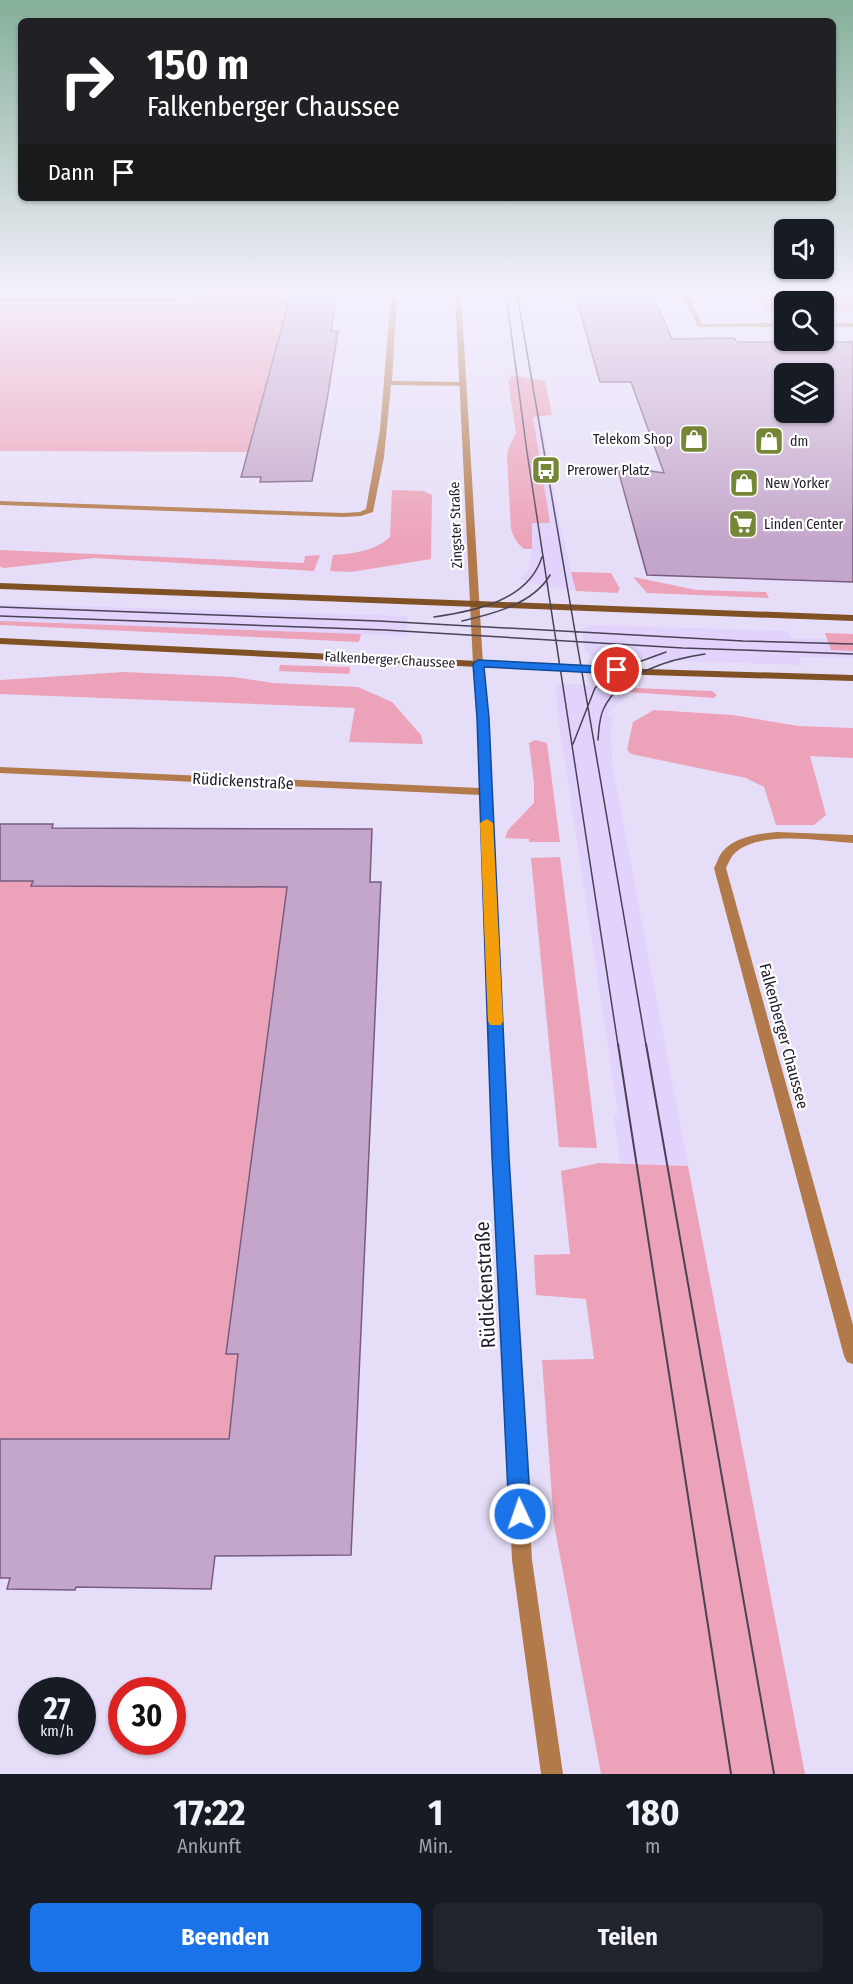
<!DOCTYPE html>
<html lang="de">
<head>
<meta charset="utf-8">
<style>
	:root { --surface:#171b24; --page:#20242c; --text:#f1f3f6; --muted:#9ea1a6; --accent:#1a73e8 }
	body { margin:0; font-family:"Fira Sans Condensed",sans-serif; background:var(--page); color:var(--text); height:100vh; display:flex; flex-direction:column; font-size:22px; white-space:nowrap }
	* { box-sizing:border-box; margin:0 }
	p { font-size:20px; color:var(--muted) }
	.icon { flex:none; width:33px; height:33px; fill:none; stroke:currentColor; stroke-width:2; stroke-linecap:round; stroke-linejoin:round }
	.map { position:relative; height:1774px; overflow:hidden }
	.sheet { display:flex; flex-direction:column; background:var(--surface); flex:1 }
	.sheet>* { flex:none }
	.banner { position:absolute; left:18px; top:18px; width:818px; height:183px; border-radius:9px; box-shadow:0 2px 4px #0004; background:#202124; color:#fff; overflow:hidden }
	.fabs { position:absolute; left:774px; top:219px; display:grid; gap:12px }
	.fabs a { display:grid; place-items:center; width:60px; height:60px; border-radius:9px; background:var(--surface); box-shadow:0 2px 4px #0004; font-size:30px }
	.speed { position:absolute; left:18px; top:1677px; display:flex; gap:12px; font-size:30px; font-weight:700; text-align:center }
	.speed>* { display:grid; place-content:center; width:78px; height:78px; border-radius:50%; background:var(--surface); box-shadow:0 2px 4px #0004; line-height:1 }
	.speed small { font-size:15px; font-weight:400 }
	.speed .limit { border:9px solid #d22; background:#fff; color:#111 }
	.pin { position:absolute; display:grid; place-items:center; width:51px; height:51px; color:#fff; margin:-26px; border:3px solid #fff; border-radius:50%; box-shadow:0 2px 6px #0007 }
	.me { position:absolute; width:66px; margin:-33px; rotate:357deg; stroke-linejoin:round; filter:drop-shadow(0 0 4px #0008) }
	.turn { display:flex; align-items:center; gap:21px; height:126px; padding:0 30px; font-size:27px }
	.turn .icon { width:78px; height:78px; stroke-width:2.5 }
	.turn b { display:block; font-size:42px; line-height:51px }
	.then { display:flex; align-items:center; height:57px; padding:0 30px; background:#0003; gap:12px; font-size:22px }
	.eta { display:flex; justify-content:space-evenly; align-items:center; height:102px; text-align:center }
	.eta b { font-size:36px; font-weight:700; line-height:42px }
	.button { display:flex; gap:12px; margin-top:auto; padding:12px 30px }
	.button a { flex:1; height:69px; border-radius:9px; background:var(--accent); color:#fff; font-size:24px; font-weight:700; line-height:69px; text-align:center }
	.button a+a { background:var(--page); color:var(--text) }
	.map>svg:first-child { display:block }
	.built { fill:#e1d3fc }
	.green { fill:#eca2b8 }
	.building { fill:#c4a6cb; stroke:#785c7e; stroke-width:1.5; fill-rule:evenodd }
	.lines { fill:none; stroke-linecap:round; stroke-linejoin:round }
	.minor { fill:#b27a4a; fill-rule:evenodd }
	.tertiary { fill:#b27a4a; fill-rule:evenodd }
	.secondary { fill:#815126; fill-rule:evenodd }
	.tram-far1 { stroke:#494356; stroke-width:1.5 }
	.tram { stroke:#494356; stroke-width:2 }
	.route { fill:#1a73e8; stroke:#114b97; stroke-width:1.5 }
	.slow { fill:#f59e0b }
	.labels { text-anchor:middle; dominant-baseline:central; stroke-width:4.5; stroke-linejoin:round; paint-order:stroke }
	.far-poi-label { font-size:14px; fill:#211c2c; stroke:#fff; text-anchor:start }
	.far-street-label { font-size:14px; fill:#211c2c; stroke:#fff }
	.street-label { font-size:16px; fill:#211c2c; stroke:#fff }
	.near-street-label { font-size:20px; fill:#211c2c; stroke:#fff }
</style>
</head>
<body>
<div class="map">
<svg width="853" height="1774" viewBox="0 0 853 1774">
	<rect width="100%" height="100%" fill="#e6def8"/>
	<path class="built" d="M 541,416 L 560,524 L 576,591 L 542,586 L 519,579 L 526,573 L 531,563 L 532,523 L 550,523 L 533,417 Z
		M 0,604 L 407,616 L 408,636 L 0,621 Z
		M 592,625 L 787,631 L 792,639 L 827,639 L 831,650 L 853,651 L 853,658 L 799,657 L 802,665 L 610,659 L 590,655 L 585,650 L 582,629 Z
		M 556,683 L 634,688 L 607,714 L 614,717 L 611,730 L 612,763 L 688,1166 L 620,1164 L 614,1118 L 618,1113 L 557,709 Z"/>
	<path class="green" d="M 196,294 L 290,294 L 287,306 L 282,306 L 281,312 L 325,312 L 255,452 L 0,451 L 0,304 L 192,304 Z
		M 755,294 L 853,294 L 853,312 L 824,312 L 824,302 L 784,302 L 784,312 L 766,312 Z
		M 510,375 L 545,381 L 552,415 L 533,417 L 550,523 L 532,523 L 532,549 L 524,549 C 517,543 513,537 511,528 L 507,458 L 508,449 L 516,433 L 508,381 L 511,380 Z
		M 392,490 L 424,491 L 432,495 L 431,559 L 351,572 L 330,571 L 333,555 C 352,554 375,551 390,537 Z
		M 0,550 L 304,563 L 305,556 L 320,555 L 314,571 L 94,558 L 4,568 L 0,567 Z
		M 571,572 L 611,573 L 620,589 L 617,593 L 576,591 Z
		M 633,577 L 697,590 L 766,592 L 769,598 L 647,593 Z
		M 0,621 L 361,634 L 359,642 L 0,625 Z
		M 825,633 L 853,634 L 853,651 L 831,650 Z
		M 280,665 L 350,667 L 349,674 L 279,671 Z
		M 124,672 L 234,677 L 273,683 L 358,687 L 392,702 L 421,735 L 423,744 L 349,742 L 355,708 L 0,694 L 0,680 Z
		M 634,688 L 712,691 L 717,695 L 714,698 L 628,692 Z
		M 654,710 L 733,715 L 798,726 L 853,728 L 853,758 L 810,756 L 826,815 L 814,825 L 776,825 L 764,787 L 746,778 L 631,754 L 627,750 L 633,722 Z
		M 535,740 L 547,743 L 560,842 L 529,842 L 529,839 L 505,838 L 508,830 L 534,803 L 534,783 L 529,743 Z
		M 560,857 L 597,1148 L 559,1147 L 531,858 Z
		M 0,881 L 33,881 L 31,886 L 69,887 L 72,881 L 111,887 L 150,887 L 152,882 C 200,887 240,886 289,882 L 226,1354 L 263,1355 L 257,1409 L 232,1409 L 229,1439 L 0,1439 Z
		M 599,1163 L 688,1166 L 805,1774 L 601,1774 L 554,1524 L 542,1360 L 594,1359 L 586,1299 L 536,1295 L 534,1255 L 570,1254 L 561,1171 Z"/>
	<path class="building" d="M 291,294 L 337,294 L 331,331 L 338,331 L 327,400 L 312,481 L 260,482 L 261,477 L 241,477 Z
		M 575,294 L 652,294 L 672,339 L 734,338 L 737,342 L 853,342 L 853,582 L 647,575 L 617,466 L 664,473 L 631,382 L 600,382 ZM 784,374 L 824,374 L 824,412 L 784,412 Z
		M 0,824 L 53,824 L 52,828 L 372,829 L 370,882 L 381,882 L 351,1555 L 215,1556 L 211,1589 L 76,1587 L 75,1590 L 7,1589 L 10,1578 L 0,1578 L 0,1439 L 229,1439 L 238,1354 L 226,1354 L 287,887 L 31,886 L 33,881 L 0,881 Z"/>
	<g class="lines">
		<path class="minor" d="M 181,294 L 189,294 L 176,301 L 0,301 L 0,297 L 175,297 Z
			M 391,294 L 397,294 L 392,381 L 464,382 L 467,384 L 464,386 L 391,385 L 384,457 L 373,512 L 361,516 L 343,517 L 0,505 L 0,501 L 343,513 L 360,512 L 366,509 L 380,430 Z
			M 682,294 L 687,294 L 702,324 L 784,323 L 784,327 L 698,327 Z
			M 824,323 L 853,323 L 853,327 L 824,327 Z
			M 478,661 L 483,664 L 488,718 L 508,1157 L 532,1560 L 563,1774 L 541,1774 L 512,1560 L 494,1157 L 481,795 L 0,773 L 0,767 L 480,788 L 478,718 L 473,664 Z
			M 777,832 L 853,835 L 853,843 C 822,841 756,829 733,855 C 730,859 728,864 726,868 L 853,1325 L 853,1364 L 847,1362 L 844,1356 L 714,868 C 717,863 719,855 723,851 C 736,836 759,834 777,832 Z"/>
		<path class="tertiary" d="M 455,294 L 461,294 L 483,664 L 478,667 L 473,664 Z"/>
		<path class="secondary" d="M 0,583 L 853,615 L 853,621 L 0,589 Z
			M 0,638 L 646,669 L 853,675 L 853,681 L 646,675 L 0,644 Z"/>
		<path class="tram-far1" d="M 506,294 L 527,452 L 618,1045
			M 517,294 L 646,1045
			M 0,607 L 379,621 L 743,641 L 853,644
			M 0,616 L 385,630 L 683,648 L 853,654
			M 434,617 C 475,611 528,601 542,557
			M 462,621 C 493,614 533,604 550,575
			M 598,740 C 599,729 599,717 604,708 C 621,673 670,659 705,654
			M 573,744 L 595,688 L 617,670 L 666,652"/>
		<path class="tram" d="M 618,1044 L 731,1774
			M 646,1044 L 774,1774"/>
	</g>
	<linearGradient id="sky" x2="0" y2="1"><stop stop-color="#84af99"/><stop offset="0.54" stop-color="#f4f0fc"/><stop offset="1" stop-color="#f4f0fc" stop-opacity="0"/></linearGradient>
	<rect width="853" height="543" fill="url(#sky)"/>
	<path class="route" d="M 478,660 L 617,667 L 623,670 L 617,674 L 484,667 L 489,718 L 509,1157 L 531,1514 L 527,1521 L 520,1524 L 512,1521 L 509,1514 L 492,1157 L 477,718 L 473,664 Z"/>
	<path class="slow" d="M 487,819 L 493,823 L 503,1021 L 501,1025 L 490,1025 L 488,1021 L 480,823 Z"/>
	<defs>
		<g id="shop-square" transform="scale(1.5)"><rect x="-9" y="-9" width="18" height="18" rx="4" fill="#758737" stroke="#fff"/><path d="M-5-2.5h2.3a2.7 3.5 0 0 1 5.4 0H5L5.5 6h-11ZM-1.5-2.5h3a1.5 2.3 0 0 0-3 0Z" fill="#fff"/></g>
		<g id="bus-square" transform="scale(1.5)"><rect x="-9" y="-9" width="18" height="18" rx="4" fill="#758737" stroke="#fff"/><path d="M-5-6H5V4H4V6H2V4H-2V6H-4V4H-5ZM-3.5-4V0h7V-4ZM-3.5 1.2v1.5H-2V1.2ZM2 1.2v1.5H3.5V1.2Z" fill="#fff"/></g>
		<g id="supermarket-square" transform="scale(1.5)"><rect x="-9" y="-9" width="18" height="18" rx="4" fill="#758737" stroke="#fff"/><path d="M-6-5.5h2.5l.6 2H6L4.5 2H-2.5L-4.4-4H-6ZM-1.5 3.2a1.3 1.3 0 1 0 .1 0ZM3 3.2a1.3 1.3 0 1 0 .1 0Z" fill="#fff"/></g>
	</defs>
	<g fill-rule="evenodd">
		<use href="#shop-square" x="694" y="439"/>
		<use href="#shop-square" x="769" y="441"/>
		<use href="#bus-square" x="546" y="470"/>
		<use href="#shop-square" x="744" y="483"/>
		<use href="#supermarket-square" x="743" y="524"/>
	</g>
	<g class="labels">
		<g class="far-poi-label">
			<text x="673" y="439" text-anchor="end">Telekom Shop</text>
			<text x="790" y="441">dm</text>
			<text x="567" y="470">Prerower Platz</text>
			<text x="765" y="483">New Yorker</text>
			<text x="764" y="524">Linden Center</text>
		</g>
		<g class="far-street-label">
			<text transform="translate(456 525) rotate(-92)">Zingster Straße</text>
			<text transform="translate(390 660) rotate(3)">Falkenberger Chaussee</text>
		</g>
		<g class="street-label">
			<text transform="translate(243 781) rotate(3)">Rüdickenstraße</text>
			<text transform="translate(784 1036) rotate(75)">Falkenberger Chaussee</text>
		</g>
		<g class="near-street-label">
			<text transform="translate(485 1285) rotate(-93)">Rüdickenstraße</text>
		</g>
	</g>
</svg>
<div class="fabs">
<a><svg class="icon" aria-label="sound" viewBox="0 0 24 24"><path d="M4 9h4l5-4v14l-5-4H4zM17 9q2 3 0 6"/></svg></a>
<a><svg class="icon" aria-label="search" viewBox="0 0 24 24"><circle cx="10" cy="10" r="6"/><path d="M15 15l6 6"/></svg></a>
<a><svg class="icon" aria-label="layers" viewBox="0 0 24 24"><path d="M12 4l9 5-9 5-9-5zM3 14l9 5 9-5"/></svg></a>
</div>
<div class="speed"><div>27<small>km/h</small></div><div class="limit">30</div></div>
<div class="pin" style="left:617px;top:670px;background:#d93025"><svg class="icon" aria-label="arrive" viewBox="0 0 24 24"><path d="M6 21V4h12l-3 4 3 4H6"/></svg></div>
<svg class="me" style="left:520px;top:1514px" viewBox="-20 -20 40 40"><circle r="17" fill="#1a73e8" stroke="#fff" stroke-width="3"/><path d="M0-11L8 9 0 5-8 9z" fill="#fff"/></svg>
<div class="banner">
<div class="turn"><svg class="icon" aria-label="right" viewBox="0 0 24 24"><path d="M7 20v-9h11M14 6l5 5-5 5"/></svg><div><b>150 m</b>Falkenberger Chaussee</div></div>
<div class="then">Dann<svg class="icon" aria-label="arrive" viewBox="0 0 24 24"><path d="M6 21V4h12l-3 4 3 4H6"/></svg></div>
</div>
</div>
<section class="sheet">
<div class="eta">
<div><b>17:22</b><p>Ankunft</p></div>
<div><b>1</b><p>Min.</p></div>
<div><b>180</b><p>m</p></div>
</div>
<div class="button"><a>Beenden</a><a>Teilen</a></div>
</section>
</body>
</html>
